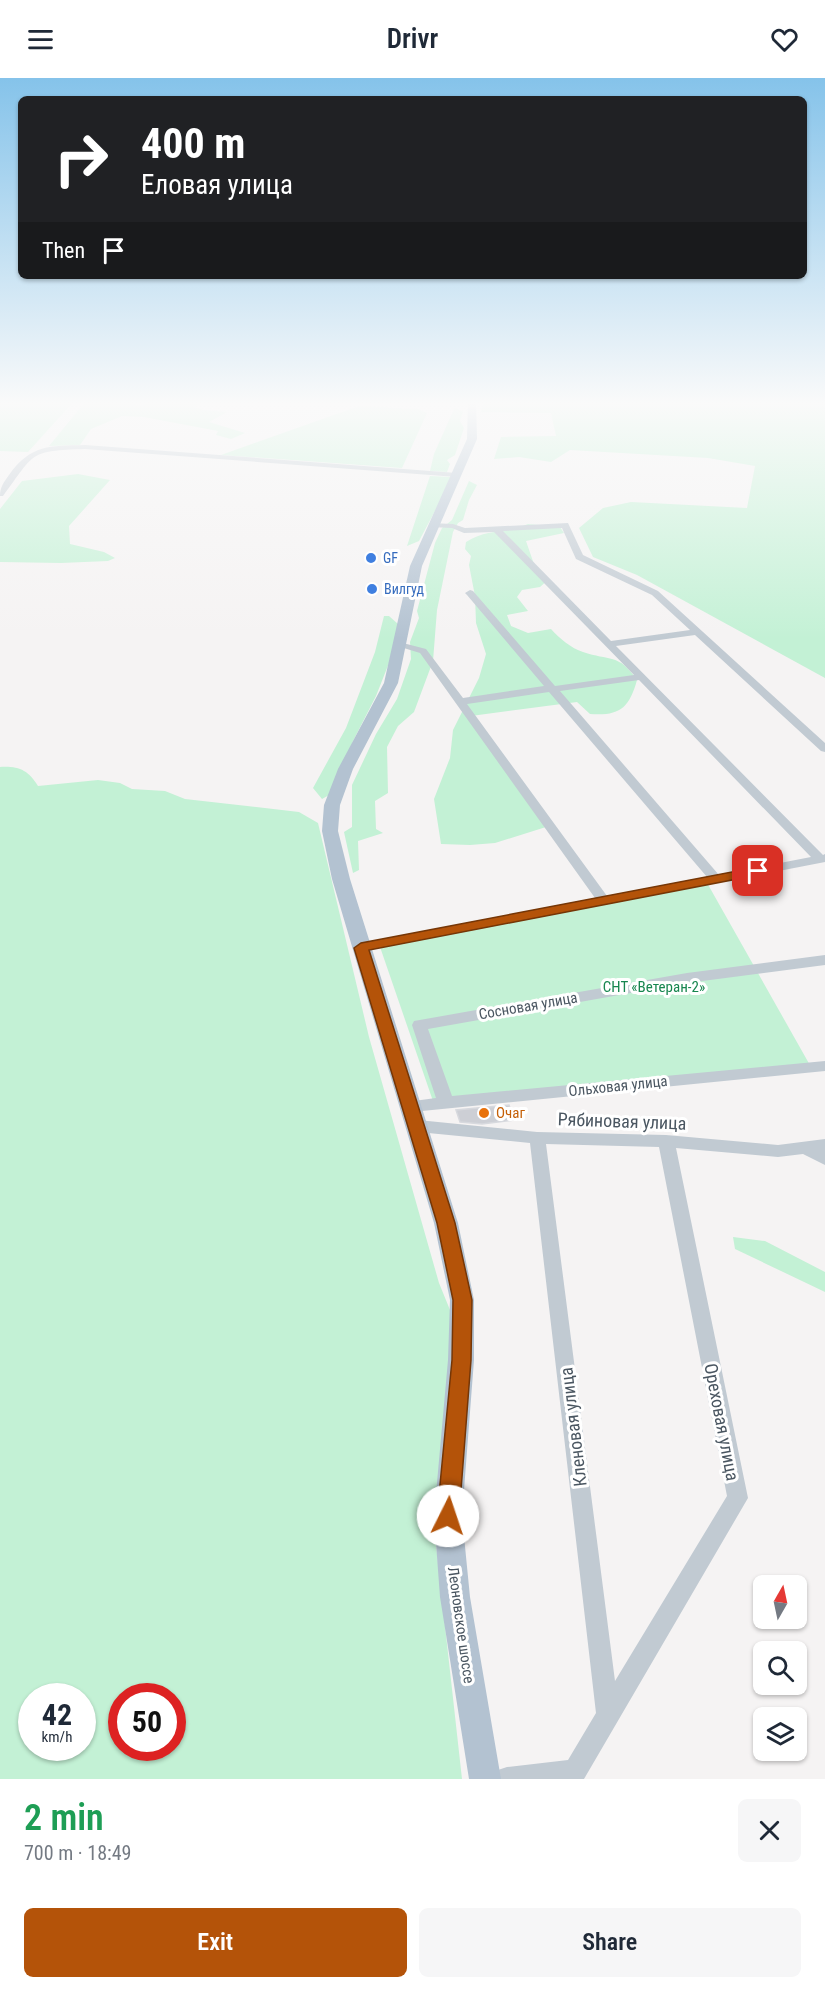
<!DOCTYPE html>
<html lang="en">
<head>
<meta charset="utf-8">
<style>
	:root { --surface:#fff; --page:#f6f6f7; --text:#1f2937; --muted:#747a83; --accent:#b45309 }
	body { margin:0; font-family:"Roboto Condensed",sans-serif; background:var(--page); color:var(--text); height:100vh; display:flex; flex-direction:column; font-size:22px; white-space:nowrap }
	* { box-sizing:border-box; margin:0 }
	p { font-size:20px; color:var(--muted) }
	.icon { flex:none; width:33px; height:33px; fill:none; stroke:currentColor; stroke-width:2; stroke-linecap:round; stroke-linejoin:round }
	.map { position:relative; height:1701px; overflow:hidden }
	.drawer { display:flex; flex-direction:column; background:var(--surface); flex:1 }
	.drawer>* { flex:none }
	.hud { position:absolute; left:18px; top:18px; width:789px; height:183px; border-radius:9px; box-shadow:0 2px 4px #0004; background:#202124; color:#fff; overflow:hidden }
	.needle { width:39px; rotate:9deg }
	.tools { position:absolute; left:753px; top:1497px; display:grid; gap:12px }
	.tools a { display:grid; place-items:center; width:54px; height:54px; border-radius:9px; background:var(--surface); box-shadow:0 2px 4px #0004; font-size:30px }
	.speed { position:absolute; left:18px; top:1605px; display:flex; gap:12px; font-size:30px; font-weight:700; text-align:center }
	.speed>* { display:grid; place-content:center; width:78px; height:78px; border-radius:50%; background:var(--surface); box-shadow:0 2px 4px #0004; line-height:1 }
	.speed small { font-size:15px; font-weight:400 }
	.speed .limit { border:9px solid #d22; background:#fff; color:#111 }
	.pin { position:absolute; display:grid; place-items:center; width:51px; height:51px; color:#fff; margin:-26px; border-radius:12px; box-shadow:0 3px 9px #0006 }
	.me { position:absolute; width:66px; margin:-33px; rotate:4deg; stroke-linejoin:round; filter:drop-shadow(0 0 4px #0008) }
	.turn { display:flex; align-items:center; gap:21px; height:126px; padding:0 24px; font-size:27px }
	.turn .icon { width:78px; height:78px; stroke-width:2.5 }
	.turn b { display:block; font-size:42px; line-height:51px }
	.then { display:flex; align-items:center; height:57px; padding:0 24px; background:#0003; gap:12px; font-size:22px }
	.round { display:grid; place-items:center; flex:none; width:63px; height:63px; border-radius:9px; background:var(--page) }
	.summary { display:flex; align-items:center; justify-content:space-between; height:102px; padding:0 24px }
	h1 { font-size:36px; font-weight:600; line-height:45px; color:#1e9e55 }
	.action { display:flex; gap:12px; margin-top:auto; padding:12px 24px }
	.action a { flex:1; height:69px; border-radius:9px; background:var(--accent); color:#fff; font-size:24px; font-weight:600; line-height:69px; text-align:center }
	.action a+a { background:var(--page); color:var(--text) }
	header { display:flex; justify-content:space-between; align-items:center; height:78px; padding:0 24px; background:var(--surface); font-size:27px; font-weight:600 }
	.map>svg:first-child { display:block }
	.green { fill:#c3f1d5; fill-rule:evenodd }
	.building { fill:#cdcfd5; stroke:#d7d9de; stroke-width:1.5 }
	.lines { fill:none; stroke-linecap:round; stroke-linejoin:round }
	.minor { fill:#c1cad2; fill-rule:evenodd }
	.major { fill:#b3c2d1; fill-rule:evenodd }
	.route { fill:#b45309; stroke:#753606; stroke-width:1.5 }
	.shop-dot { fill:#3f7fe0; stroke:#fff; stroke-width:2 }
	.food-dot { fill:#e8710a; stroke:#fff; stroke-width:2 }
	.labels { text-anchor:middle; dominant-baseline:central; stroke-width:6; stroke-linejoin:round; paint-order:stroke }
	.far-shop-label { font-size:14px; fill:#366cbe; stroke:#fff; text-anchor:start }
	.park-label { font-size:15px; fill:#17864f; stroke:#fff }
	.street-label { font-size:15px; fill:#4a5661; stroke:#fff }
	.food-label { font-size:15px; fill:#c56008; stroke:#fff; text-anchor:start }
	.near-street-label { font-size:18px; fill:#4a5661; stroke:#fff }
</style>
</head>
<body>
<header><svg class="icon" aria-label="menu" viewBox="0 0 24 24"><path d="M4 6h16M4 12h16M4 18h16"/></svg>Drivr<svg class="icon" aria-label="heart" viewBox="0 0 24 24"><path d="M12 20l-8-8c-3-5 5-10 8-4 3-6 11-1 8 4z"/></svg></header>
<div class="map">
<svg width="825" height="1701" viewBox="0 0 825 1701">
	<rect width="100%" height="100%" fill="#f5f3f3"/>
	<path class="green" d="M 0,323 L 74,323 L 28,374 L 0,373 Z
		M 86,323 L 142,327 L 157,323 L 204,323 L 194,329 L 203,332 L 227,334 L 209,344 L 245,355 L 231,361 L 216,357 L 218,353 L 144,339 L 122,338 L 91,351 L 80,367 L 49,368 Z
		M 484,323 L 825,323 L 825,600 L 637,497 L 593,479 L 579,450 L 603,430 L 631,424 L 747,430 L 755,388 L 708,380 L 570,372 L 551,384 L 519,379 L 494,381 L 501,359 L 556,358 L 551,335 L 481,334 Z
		M 359,328 L 418,331 L 427,335 L 402,390 L 221,377 Z
		M 456,330 L 463,334 L 460,343 L 464,350 L 455,377 L 447,382 L 450,386 L 447,394 L 430,393 L 434,376 L 454,331 Z
		M 78,396 L 110,402 L 69,448 L 70,466 L 104,474 L 115,480 L 108,483 L 61,485 L 0,484 L 0,431 L 22,403 Z
		M 430,398 L 453,399 L 419,463 L 407,468 Z
		M 469,403 L 477,407 L 469,422 L 463,442 L 458,445 L 453,454 L 437,532 L 433,583 L 414,634 L 398,648 L 387,669 L 388,715 L 375,723 L 376,751 L 383,755 L 358,763 L 359,792 L 353,795 L 344,754 L 352,749 L 352,707 L 376,656 L 397,621 L 411,581 L 410,564 L 419,540 L 417,533 L 435,465 L 442,450 L 452,442 Z
		M 528,446 L 560,449 L 564,455 L 526,463 L 536,492 L 549,501 L 540,509 L 522,512 L 517,519 L 528,533 L 507,537 L 511,548 L 528,555 L 551,551 C 560,561 571,570 583,574 C 609,583 619,575 637,602 C 629,631 619,638 590,636 L 577,624 L 471,638 L 546,749 L 495,765 L 470,767 L 441,766 L 434,721 L 450,680 L 453,652 L 479,600 L 486,576 L 476,545 L 475,518 L 469,487 L 471,478 L 465,471 L 466,464 C 488,450 506,456 528,446 Z
		M 384,538 L 389,538 L 398,546 L 389,585 L 376,618 L 353,663 L 331,716 L 322,721 L 313,710 L 346,650 L 375,574 Z
		M 0,689 C 19,688 28,692 38,708 L 98,702 L 120,705 L 132,711 L 165,713 L 185,721 L 299,734 L 318,745 L 369,959 L 439,1205 L 450,1232 L 453,1314 L 433,1440 L 462,1701 L 0,1701 ZM 32,1618 L 82,1618 L 82,1670 L 32,1670 ZM 122,1618 L 172,1618 L 172,1670 L 122,1670 Z
		M 706,803 L 811,989 L 434,1026 L 379,866 Z
		M 733,1159 L 765,1163 L 825,1194 L 825,1214 L 735,1171 Z"/>
	<path class="building" d="M 509,1027 L 514,1042 L 482,1046 L 460,1044 L 456,1032 Z"/>
	<g class="lines">
		<path class="minor" d="M 85,367 L 457,395 L 461,397 L 457,399 L 85,371 C 28,373 36,374 3,418 L 0,418 C 0,409 4,404 9,397 C 31,366 50,368 85,367 Z
			M 430,445 L 453,446 L 465,450 L 568,445 L 583,477 L 658,513 L 825,665 L 825,674 L 821,673 L 695,557 L 616,568 L 823,777 L 825,776 L 825,784 L 361,874 L 356,873 L 354,870 L 361,866 L 595,820 L 420,575 L 394,567 L 399,564 L 426,571 L 463,620 L 544,608 L 467,517 L 465,515 L 470,512 L 473,513 L 555,608 L 634,597 L 494,454 L 464,455 L 452,450 L 430,449 ZM 562,450 L 576,481 L 652,517 L 690,552 L 611,563 L 503,453 ZM 639,602 L 811,779 L 719,797 L 560,613 ZM 549,614 L 707,799 L 607,818 L 467,626 Z
			M 825,877 L 825,887 L 687,905 L 428,951 L 452,1018 L 825,983 L 825,993 L 412,1034 L 406,1032 L 404,1028 L 406,1024 L 436,1020 L 412,947 L 414,943 L 687,895 Z
			M 418,1042 L 537,1054 L 666,1057 L 778,1067 L 825,1061 L 825,1087 L 803,1076 L 778,1079 L 676,1070 L 748,1420 L 584,1701 L 495,1701 L 498,1692 L 507,1689 L 568,1682 L 596,1635 L 530,1065 L 418,1054 L 412,1052 L 410,1048 L 412,1044 ZM 546,1066 L 659,1069 L 727,1418 L 615,1603 Z"/>
		<path class="major" d="M 468,323 L 476,323 L 477,361 L 422,488 L 398,605 L 353,691 L 340,727 L 338,753 L 350,801 L 458,1145 L 474,1222 L 474,1282 L 462,1438 L 470,1519 L 501,1701 L 469,1701 L 440,1519 L 434,1438 L 448,1282 L 450,1222 L 434,1145 L 332,801 L 322,753 L 324,727 L 338,691 L 384,605 L 410,488 L 467,361 Z"/>
	</g>
	<linearGradient id="sky" x2="0" y2="1"><stop stop-color="#85c3ea"/><stop offset="0.58" stop-color="#fafafa"/><stop offset="1" stop-color="#fafafa" stop-opacity="0"/></linearGradient>
	<rect width="825" height="561" fill="url(#sky)"/>
	<path class="route" d="M 758,789 L 764,793 L 763,796 L 369,872 L 455,1145 L 472,1222 L 471,1282 L 459,1438 L 456,1445 L 448,1449 L 440,1445 L 437,1438 L 452,1282 L 453,1222 L 437,1145 L 354,870 L 361,865 Z"/>
	<g class="shop-dot">
		<circle cx="371" cy="480" r="6"/>
		<circle cx="372" cy="511" r="6"/>
	</g>
	<circle class="food-dot" cx="484" cy="1035" r="6"/>
	<g class="labels">
		<g class="far-shop-label">
			<text x="383" y="480">GF</text>
			<text x="384" y="511">Вилгуд</text>
		</g>
		<g class="park-label">
			<text x="654" y="909">СНТ «Ветеран-2»</text>
		</g>
		<g class="street-label">
			<text transform="translate(528 928) rotate(-10)">Сосновая улица</text>
			<text transform="translate(618 1008) rotate(-6)">Ольховая улица</text>
			<text transform="translate(461 1547) rotate(82)">Леоновское шоссе</text>
		</g>
		<g class="food-label">
			<text x="496" y="1035">Очаг</text>
		</g>
		<g class="near-street-label">
			<text transform="translate(622 1043) rotate(2)">Рябиновая улица</text>
			<text transform="translate(722 1344) rotate(79)">Ореховая улица</text>
			<text transform="translate(573 1349) rotate(-97)">Кленовая улица</text>
		</g>
	</g>
</svg>
<div class="tools">
<a><svg class="needle" viewBox="-14 -14 28 28"><path d="M0-13l5 13h-10z" fill="#e53935"/><path d="M0 13l5-13h-10z" fill="#747a83"/></svg></a>
<a><svg class="icon" aria-label="search" viewBox="0 0 24 24"><circle cx="10" cy="10" r="6"/><path d="M15 15l6 6"/></svg></a>
<a><svg class="icon" aria-label="layers" viewBox="0 0 24 24"><path d="M12 4l9 5-9 5-9-5zM3 14l9 5 9-5"/></svg></a>
</div>
<div class="speed"><div>42<small>km/h</small></div><div class="limit">50</div></div>
<div class="pin" style="left:758px;top:793px;background:#d93025"><svg class="icon" aria-label="arrive" viewBox="0 0 24 24"><path d="M6 21V4h12l-3 4 3 4H6"/></svg></div>
<svg class="me" style="left:448px;top:1438px" viewBox="-20 -20 40 40"><circle r="19" fill="#fff"/><path d="M0-13L10 11 0 6-10 11z" fill="#b45309"/></svg>
<div class="hud">
<div class="turn"><svg class="icon" aria-label="right" viewBox="0 0 24 24"><path d="M7 20v-9h11M14 6l5 5-5 5"/></svg><div><b>400 m</b>Еловая улица</div></div>
<div class="then">Then<svg class="icon" aria-label="arrive" viewBox="0 0 24 24"><path d="M6 21V4h12l-3 4 3 4H6"/></svg></div>
</div>
</div>
<section class="drawer">
<div class="summary"><div><h1>2 min</h1><p>700 m · 18:49</p></div><a class="round"><svg class="icon" aria-label="close" viewBox="0 0 24 24"><path d="M6 6l12 12M18 6L6 18"/></svg></a></div>
<div class="action"><a>Exit</a><a>Share</a></div>
</section>
</body>
</html>
